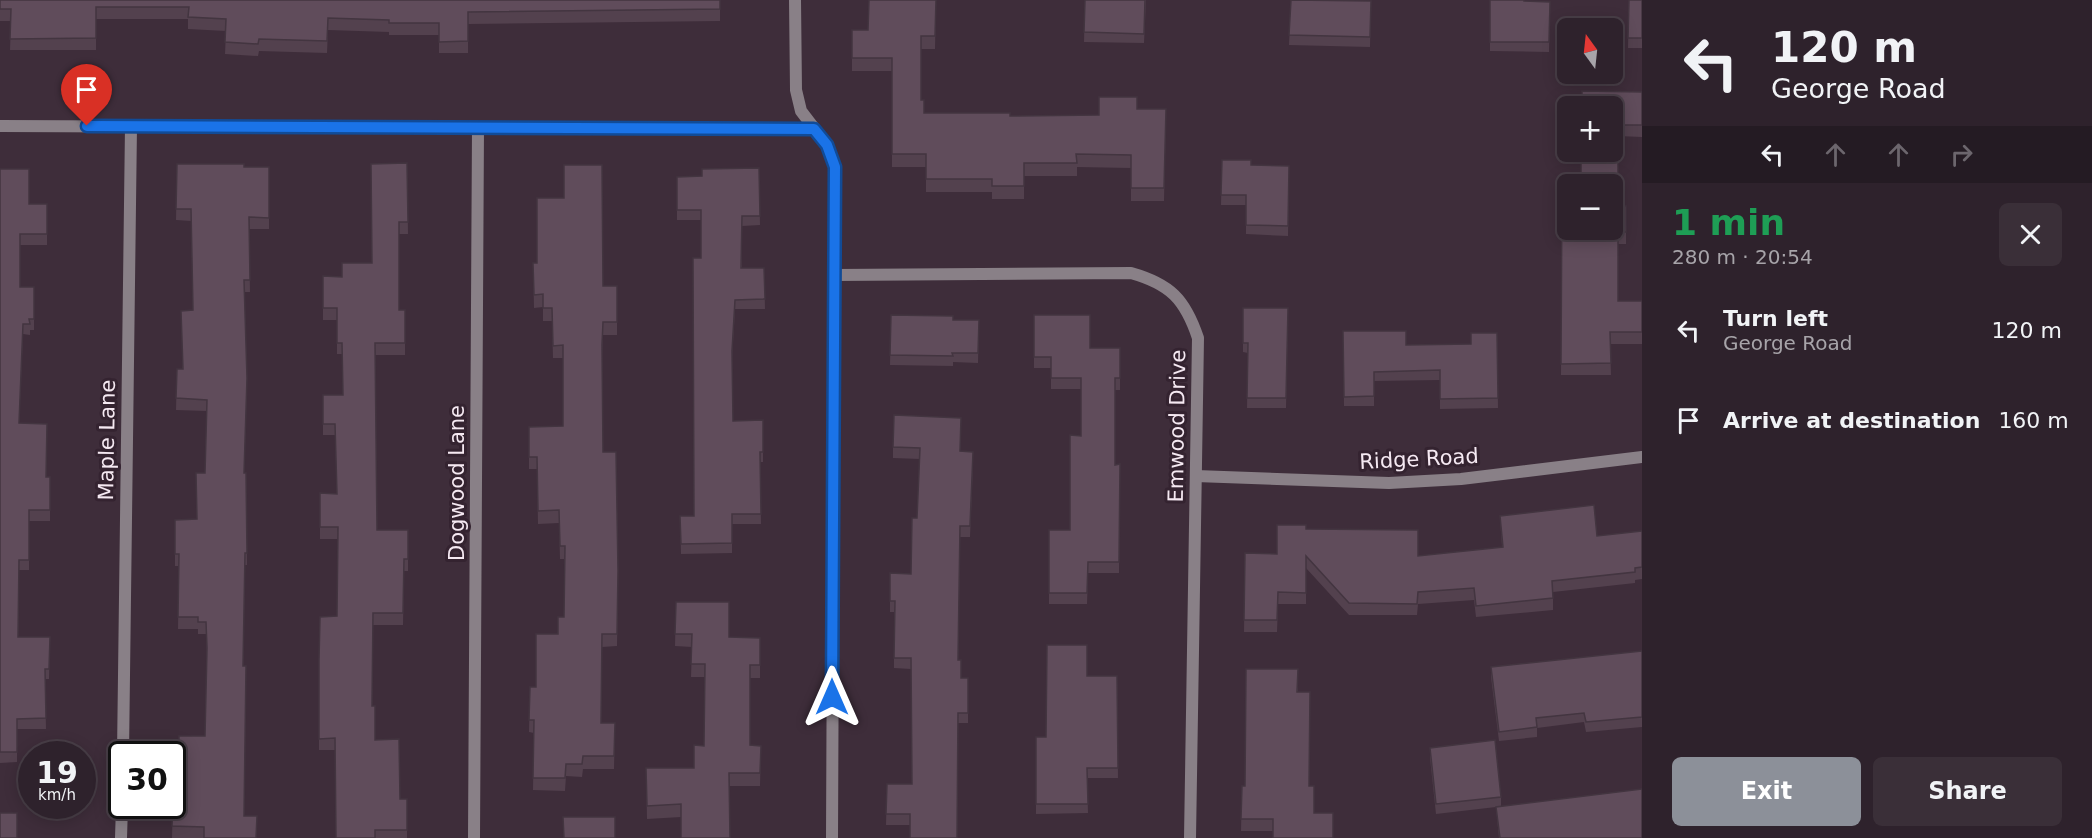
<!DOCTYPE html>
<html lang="en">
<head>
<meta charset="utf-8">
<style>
	:root { --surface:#2e222c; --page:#3a2f38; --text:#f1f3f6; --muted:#a7a4a9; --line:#493f48; --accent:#8c9099 }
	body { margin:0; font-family:"DejaVu Sans",sans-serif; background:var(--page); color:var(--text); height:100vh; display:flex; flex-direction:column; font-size:22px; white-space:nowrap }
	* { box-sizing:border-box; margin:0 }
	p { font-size:20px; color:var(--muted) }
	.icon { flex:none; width:33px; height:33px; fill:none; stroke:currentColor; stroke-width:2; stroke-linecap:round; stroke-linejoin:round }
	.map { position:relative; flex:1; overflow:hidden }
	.details { display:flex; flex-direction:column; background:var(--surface); width:450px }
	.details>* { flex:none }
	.top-card { background:#2e222c; color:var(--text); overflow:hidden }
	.needle { width:39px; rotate:345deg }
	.controls { position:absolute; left:1557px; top:18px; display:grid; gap:12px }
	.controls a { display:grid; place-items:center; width:66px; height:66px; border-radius:9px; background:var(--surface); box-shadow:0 3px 15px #0003,0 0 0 2px var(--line); font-size:30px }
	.speed { position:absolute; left:18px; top:741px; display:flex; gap:12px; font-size:30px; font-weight:700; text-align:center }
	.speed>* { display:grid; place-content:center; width:78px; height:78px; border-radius:50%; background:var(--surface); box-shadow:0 3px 15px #0003,0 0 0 2px var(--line); line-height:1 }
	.speed small { font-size:15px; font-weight:400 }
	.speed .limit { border:3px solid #111; border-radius:9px; background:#fff; color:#111 }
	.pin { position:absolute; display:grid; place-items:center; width:51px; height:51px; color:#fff; margin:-62px -26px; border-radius:50% 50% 50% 0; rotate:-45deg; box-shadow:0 0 6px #0007 }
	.pin .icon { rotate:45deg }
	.me { position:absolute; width:66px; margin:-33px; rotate:0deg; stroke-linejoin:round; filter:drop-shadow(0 0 4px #0008) }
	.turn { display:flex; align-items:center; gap:21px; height:126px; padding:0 30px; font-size:27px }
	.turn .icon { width:78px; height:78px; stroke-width:2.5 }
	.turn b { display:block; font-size:42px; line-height:51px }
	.lanes { display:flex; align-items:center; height:57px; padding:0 30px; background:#0003; justify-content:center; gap:30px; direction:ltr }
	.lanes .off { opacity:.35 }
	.round { display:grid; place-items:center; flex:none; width:63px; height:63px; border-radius:9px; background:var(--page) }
	.headline { display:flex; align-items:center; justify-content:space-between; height:102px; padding:0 30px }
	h1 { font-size:36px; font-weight:800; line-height:45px; color:#1e9e55 }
	.action { display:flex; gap:12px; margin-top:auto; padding:12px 30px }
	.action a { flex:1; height:69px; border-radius:9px; background:var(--accent); color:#fff; font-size:24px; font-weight:800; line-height:69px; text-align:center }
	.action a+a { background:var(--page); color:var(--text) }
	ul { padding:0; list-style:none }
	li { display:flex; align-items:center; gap:18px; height:90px; padding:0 30px }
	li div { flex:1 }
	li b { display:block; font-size:22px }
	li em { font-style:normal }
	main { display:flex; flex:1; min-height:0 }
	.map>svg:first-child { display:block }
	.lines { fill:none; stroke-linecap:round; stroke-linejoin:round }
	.minor { stroke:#898087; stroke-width:12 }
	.wall { fill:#53414e }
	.building { fill:#604c5b; stroke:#433540; stroke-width:1.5; fill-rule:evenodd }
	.route-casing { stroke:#114b97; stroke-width:15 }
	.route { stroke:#1a73e8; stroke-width:10 }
	.labels { text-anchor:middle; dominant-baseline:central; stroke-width:6; stroke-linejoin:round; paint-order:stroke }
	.street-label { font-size:21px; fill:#f5e9f2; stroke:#342330 }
</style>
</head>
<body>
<main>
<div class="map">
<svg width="1642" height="838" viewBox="0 0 1642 838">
	<rect width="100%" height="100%" fill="#3e2d3a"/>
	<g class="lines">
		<path class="minor" d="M 795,0 L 796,90 L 801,111 L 827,145 L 835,167 L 832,838
			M 0,126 L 814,129
			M 835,275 L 1131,273 C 1170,284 1185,299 1198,338 L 1190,838
			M 1196,476 L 1389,483 L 1461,479 L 1642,457
			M 123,754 L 131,126
			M 121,838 L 122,806
			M 474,838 L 478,128"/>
	</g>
	<path class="wall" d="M 0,0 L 720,0 L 720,21 L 468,24 L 468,53 L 439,53 L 439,35 L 389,35 L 389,32 L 328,30 L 327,53 L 259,51 L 258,56 L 225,54 L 226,31 L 188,29 L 188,19 L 96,19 L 96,50 L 10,50 L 11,21 L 0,21 Z
		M 936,0 L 935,49 L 921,49 L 921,100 L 924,113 L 1010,116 L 1099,115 L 1137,109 L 1166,109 L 1164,201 L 1131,201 L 1131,168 L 1077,167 L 1077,176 L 1024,176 L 1024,199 L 992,199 L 992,192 L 926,192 L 926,167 L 892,167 L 892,71 L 852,71 L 852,30 L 868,30 Z
		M 1085,0 L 1146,0 L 1144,43 L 1084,42 Z
		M 1291,0 L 1371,1 L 1370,47 L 1289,45 Z
		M 1490,0 L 1550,2 L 1549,52 L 1490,51 Z
		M 1629,0 L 1642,0 L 1642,48 L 1628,48 Z
		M 1642,92 L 1642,137 L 1618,136 L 1618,185 L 1619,206 L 1626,232 L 1626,244 L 1618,244 L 1618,301 L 1642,301 L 1642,344 L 1610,344 L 1611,375 L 1561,375 L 1562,184 L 1581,184 L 1612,106 Z
		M 1222,160 L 1251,165 L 1289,166 L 1288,236 L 1246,234 L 1246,205 L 1221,205 Z
		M 407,163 L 408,234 L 399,234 L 399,310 L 405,310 L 405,355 L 375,355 L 377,530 L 408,530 L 408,571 L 404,571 L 403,625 L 373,625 L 372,706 L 375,740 L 400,799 L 407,799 L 407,838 L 336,838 L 335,750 L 319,750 L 319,660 L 337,616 L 338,539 L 320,539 L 320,493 L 337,494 L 335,435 L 323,435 L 323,395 L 343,395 L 342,354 L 337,354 L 337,320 L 323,320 L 323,276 L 342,277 L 372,263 Z
		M 177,164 L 244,167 L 269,167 L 269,229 L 249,229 L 250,292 L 244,292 L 244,473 L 246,473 L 247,565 L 245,565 L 243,666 L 244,816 L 257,816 L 256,838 L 172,838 L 173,797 L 178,797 L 205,736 L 207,656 L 206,634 L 198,634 L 198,629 L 178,629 L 179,566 L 175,566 L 175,520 L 197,519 L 205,473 L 207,411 L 176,410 L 177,369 L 182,369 L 193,310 L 191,221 L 176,220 Z
		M 759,168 L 760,225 L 742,226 L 742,268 L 764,268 L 765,309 L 735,309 L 732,359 L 733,421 L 763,420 L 763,462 L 760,462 L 761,524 L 732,524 L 732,553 L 681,554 L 680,516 L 694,516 L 701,258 L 701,220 L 677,220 L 677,177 L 702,176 Z
		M 0,169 L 29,204 L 47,204 L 47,245 L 20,245 L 20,287 L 34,287 L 34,330 L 30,330 L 30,335 L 23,334 L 19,423 L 46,477 L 50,477 L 50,521 L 29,521 L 29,570 L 19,570 L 18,637 L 50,637 L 49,679 L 45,679 L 46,729 L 17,729 L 17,762 L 0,763 Z
		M 533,263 L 603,286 L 617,286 L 617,335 L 603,335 L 602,356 L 603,452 L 618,584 L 617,646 L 602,647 L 601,723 L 615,723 L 614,769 L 583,769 L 582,777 L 566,776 L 565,791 L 533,790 L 534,733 L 529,732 L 530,687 L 536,687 L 564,617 L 564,559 L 560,559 L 559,523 L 538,524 L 537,469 L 529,469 L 529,427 L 563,426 L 563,358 L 553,358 L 552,321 L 543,321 L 543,307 L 534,308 Z
		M 1243,308 L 1288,308 L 1286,408 L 1247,408 L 1248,353 L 1243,352 Z
		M 891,315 L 953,320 L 979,320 L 978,363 L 953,362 L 953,366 L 890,365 Z
		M 1034,315 L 1090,348 L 1120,348 L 1120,390 L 1115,390 L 1115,465 L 1120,464 L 1119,573 L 1088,573 L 1087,604 L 1049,604 L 1049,530 L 1070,530 L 1081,436 L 1081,389 L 1051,389 L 1051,368 L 1034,368 Z
		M 1343,331 L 1406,345 L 1471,344 L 1497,333 L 1498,408 L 1440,409 L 1440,380 L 1374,381 L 1374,406 L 1344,406 Z
		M 961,429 L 960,451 L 973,463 L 970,537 L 960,537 L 958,660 L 961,678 L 968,678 L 968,723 L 958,723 L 910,825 L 886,825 L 887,784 L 912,784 L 911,669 L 894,668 L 894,612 L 890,612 L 890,573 L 911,574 L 917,518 L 920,459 L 893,458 L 893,447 Z
		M 1500,516 L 1597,536 L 1642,531 L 1642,579 L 1635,580 L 1635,583 L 1553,592 L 1553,610 L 1476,617 L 1474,600 L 1418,604 L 1417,615 L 1349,615 L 1306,568 L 1306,604 L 1278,604 L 1277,632 L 1244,632 L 1245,553 L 1277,554 L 1306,529 L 1418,556 L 1502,547 Z
		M 676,602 L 729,637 L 760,638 L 760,678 L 750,678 L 750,745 L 761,746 L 760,786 L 729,786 L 681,817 L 647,819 L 646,768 L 694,768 L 704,746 L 705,677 L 691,677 L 692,647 L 675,646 Z
		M 1642,651 L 1642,727 L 1586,732 L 1584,722 L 1537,728 L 1537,737 L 1499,741 L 1491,677 L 1491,667 Z
		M 1087,676 L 1117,676 L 1118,778 L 1087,778 L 1088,813 L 1036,814 L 1036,737 L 1046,737 Z
		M 1298,681 L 1298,692 L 1273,831 L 1241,831 L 1242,786 L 1245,786 Z
		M 1430,748 L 1501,797 L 1501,806 L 1642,838 L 1499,838 L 1496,807 L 1436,814 L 1430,758 Z"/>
	<path class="building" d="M 0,0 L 720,0 L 720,9 L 468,12 L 468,41 L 439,42 L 439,23 L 389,23 L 389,20 L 328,18 L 327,41 L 259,39 L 258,44 L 225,42 L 226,19 L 188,17 L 189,7 L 96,7 L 96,38 L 10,39 L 11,9 L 0,9 Z
		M 869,0 L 936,0 L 935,36 L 921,36 L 921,100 L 924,100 L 924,113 L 1010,113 L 1010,116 L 1099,115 L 1099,97 L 1137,97 L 1137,109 L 1166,109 L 1164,188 L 1131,188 L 1131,155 L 1076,154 L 1077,163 L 1024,163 L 1024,186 L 992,186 L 992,179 L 926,179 L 926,154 L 892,154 L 892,58 L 852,58 L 852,30 L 868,30 Z
		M 1085,0 L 1145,0 L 1144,34 L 1084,32 Z
		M 1291,0 L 1371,1 L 1370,37 L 1289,35 Z
		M 1490,0 L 1524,0 L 1524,1 L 1550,2 L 1549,42 L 1490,42 Z
		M 1629,0 L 1642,0 L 1642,38 L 1628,38 Z
		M 1582,91 L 1642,92 L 1642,125 L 1618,125 L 1618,184 L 1619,206 L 1626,206 L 1626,232 L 1618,232 L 1618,301 L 1642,301 L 1642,332 L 1610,332 L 1611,363 L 1561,364 L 1562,184 L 1581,184 L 1581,152 L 1612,152 L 1612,106 L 1582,106 ZM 1568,184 L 1612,184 L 1612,230 L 1568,230 Z
		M 1222,160 L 1251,160 L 1251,165 L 1289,166 L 1288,226 L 1246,225 L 1246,195 L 1221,195 Z
		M 407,163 L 408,222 L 399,222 L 399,310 L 405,310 L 405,343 L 375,343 L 377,530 L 408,530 L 408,559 L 404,559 L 403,613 L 373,613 L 372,706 L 375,706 L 375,740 L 399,739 L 400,799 L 407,799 L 407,830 L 375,830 L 375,838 L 336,838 L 335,738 L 319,739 L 319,660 L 320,617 L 337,616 L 338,527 L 320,527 L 320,493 L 337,494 L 335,424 L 323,424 L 323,395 L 343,395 L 342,343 L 337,343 L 337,308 L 323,308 L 323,276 L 342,277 L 342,263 L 372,263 L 371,164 Z
		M 177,164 L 244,164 L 244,167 L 269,167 L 269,218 L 249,217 L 250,280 L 244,280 L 247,378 L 244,473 L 246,473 L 247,553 L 245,553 L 243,666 L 246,666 L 244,816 L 257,816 L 256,838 L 204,838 L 204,827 L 172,826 L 173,797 L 178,797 L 179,736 L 205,736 L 207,648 L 206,622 L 198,622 L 198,617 L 178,617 L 179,554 L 175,554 L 175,520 L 197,519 L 196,473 L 205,473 L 207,400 L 176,398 L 177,369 L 183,369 L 181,311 L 193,310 L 191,209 L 176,209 Z
		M 564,165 L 602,165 L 603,286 L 617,286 L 617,322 L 603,322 L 602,345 L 603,452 L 616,452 L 618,571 L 617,634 L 602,634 L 601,723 L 615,723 L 614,756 L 583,756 L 582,764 L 566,764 L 565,778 L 533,778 L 534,720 L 529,720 L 530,687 L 536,687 L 536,634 L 558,634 L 558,617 L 564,617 L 565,546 L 560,546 L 559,510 L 538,511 L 537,457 L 529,457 L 529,427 L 563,426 L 563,345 L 553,346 L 552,308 L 543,308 L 543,294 L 534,295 L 533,263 L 537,263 L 537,198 L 564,198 Z
		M 759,168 L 760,216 L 742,216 L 741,268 L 764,268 L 765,299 L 735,300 L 732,351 L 733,421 L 763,420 L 763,452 L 760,452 L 761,514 L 732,514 L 732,543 L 681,544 L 680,516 L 694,516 L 693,258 L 701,258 L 701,210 L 677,210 L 677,177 L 702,176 L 702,169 Z
		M 0,169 L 29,169 L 29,204 L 47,204 L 47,234 L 20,234 L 20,287 L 34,287 L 34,319 L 29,319 L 30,324 L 23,324 L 19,423 L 47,424 L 46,477 L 50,477 L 50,510 L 29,510 L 29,560 L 19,560 L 18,637 L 50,637 L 49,669 L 45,669 L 46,718 L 17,719 L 17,752 L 0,752 Z
		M 1243,308 L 1288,308 L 1286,398 L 1247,398 L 1248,343 L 1243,343 Z
		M 891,315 L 953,316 L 953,320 L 979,320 L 978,353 L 952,353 L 953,356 L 890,355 Z
		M 1034,315 L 1090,315 L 1090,348 L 1120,348 L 1120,378 L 1115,378 L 1115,465 L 1120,464 L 1119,562 L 1088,562 L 1087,593 L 1049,593 L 1049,530 L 1070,530 L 1070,435 L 1081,436 L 1081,378 L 1051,378 L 1051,357 L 1034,357 Z
		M 1343,331 L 1406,331 L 1406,345 L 1471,344 L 1471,333 L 1497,333 L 1498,398 L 1440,399 L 1440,370 L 1374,372 L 1374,396 L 1344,397 Z
		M 894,415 L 961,418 L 960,451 L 973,452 L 970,526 L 960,526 L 958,660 L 961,660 L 961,678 L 968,678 L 968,713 L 958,713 L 957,838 L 910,838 L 910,814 L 886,814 L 887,784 L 912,784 L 911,658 L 894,658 L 895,601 L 890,601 L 890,573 L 911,574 L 912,518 L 917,518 L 920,448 L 893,447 Z
		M 1594,505 L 1597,536 L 1642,531 L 1642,567 L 1635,568 L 1635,572 L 1552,581 L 1553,598 L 1476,606 L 1474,588 L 1418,592 L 1417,604 L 1349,603 L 1306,556 L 1306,593 L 1278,592 L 1277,620 L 1244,620 L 1245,553 L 1277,554 L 1277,525 L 1306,525 L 1306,529 L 1418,530 L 1418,556 L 1503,547 L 1500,516 Z
		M 676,602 L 729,602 L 729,637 L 760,638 L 760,665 L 750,665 L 750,745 L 761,746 L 760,773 L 729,773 L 730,838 L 681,838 L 681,804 L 647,806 L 646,768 L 694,768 L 694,745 L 704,746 L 705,664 L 691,664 L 692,634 L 675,634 Z
		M 1047,645 L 1087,645 L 1087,676 L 1117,676 L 1118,768 L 1087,768 L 1088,804 L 1036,804 L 1036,737 L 1046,737 Z
		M 1642,651 L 1642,717 L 1586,722 L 1584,713 L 1536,718 L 1537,727 L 1499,732 L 1491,667 Z
		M 1246,669 L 1298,669 L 1297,692 L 1310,692 L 1309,786 L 1314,786 L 1314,813 L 1333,813 L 1333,838 L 1273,838 L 1273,819 L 1241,819 L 1242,786 L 1245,786 Z
		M 1495,740 L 1501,797 L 1436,804 L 1430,748 Z
		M 1642,789 L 1642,838 L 1500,838 L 1496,807 Z
		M 0,813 L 17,813 L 17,838 L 0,838 Z
		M 563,817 L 615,817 L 615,838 L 564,838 Z"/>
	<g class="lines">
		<g class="route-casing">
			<path id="route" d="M 87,126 L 814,129 L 827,145 L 835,167 L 832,697"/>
		</g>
		<use href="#route" class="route"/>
	</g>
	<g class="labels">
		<g class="street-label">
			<text transform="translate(1177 426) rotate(-89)">Emwood Drive</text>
			<text transform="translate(107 440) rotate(-89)">Maple Lane</text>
			<text transform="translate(1419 459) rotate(-3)">Ridge Road</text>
			<text transform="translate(457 483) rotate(-90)">Dogwood Lane</text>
		</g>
	</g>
</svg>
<div class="controls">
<a><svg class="needle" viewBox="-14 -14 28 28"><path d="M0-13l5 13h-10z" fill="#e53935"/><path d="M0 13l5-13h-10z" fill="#a7a4a9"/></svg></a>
<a>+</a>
<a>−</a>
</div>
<div class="speed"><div>19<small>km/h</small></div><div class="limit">30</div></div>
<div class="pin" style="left:87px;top:126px;background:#d93025"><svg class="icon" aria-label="arrive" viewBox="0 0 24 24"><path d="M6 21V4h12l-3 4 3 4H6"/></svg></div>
<svg class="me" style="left:832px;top:697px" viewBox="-20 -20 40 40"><path d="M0-17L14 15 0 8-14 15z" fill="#1a73e8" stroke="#fff" stroke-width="4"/></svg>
</div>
<section class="details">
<div class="top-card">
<div class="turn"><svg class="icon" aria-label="left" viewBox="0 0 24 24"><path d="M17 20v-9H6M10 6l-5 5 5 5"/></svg><div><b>120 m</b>George Road</div></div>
<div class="lanes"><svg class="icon" aria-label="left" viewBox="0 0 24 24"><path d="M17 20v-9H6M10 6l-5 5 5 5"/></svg><svg class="icon off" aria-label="ahead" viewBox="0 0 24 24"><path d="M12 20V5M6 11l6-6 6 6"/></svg><svg class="icon off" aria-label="ahead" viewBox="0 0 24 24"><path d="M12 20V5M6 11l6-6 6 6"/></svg><svg class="icon off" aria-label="right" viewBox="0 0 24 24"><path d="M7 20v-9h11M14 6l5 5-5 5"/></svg></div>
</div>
<div class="headline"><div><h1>1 min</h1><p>280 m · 20:54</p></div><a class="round"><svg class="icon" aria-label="close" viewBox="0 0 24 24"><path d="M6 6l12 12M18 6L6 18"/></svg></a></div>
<ul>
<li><svg class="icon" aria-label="left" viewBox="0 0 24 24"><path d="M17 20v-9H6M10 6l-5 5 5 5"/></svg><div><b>Turn left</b><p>George Road</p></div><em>120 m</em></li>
<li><svg class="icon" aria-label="arrive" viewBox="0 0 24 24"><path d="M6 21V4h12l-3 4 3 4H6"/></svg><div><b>Arrive at destination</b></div><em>160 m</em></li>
</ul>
<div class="action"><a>Exit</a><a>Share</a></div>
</section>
</main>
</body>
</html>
